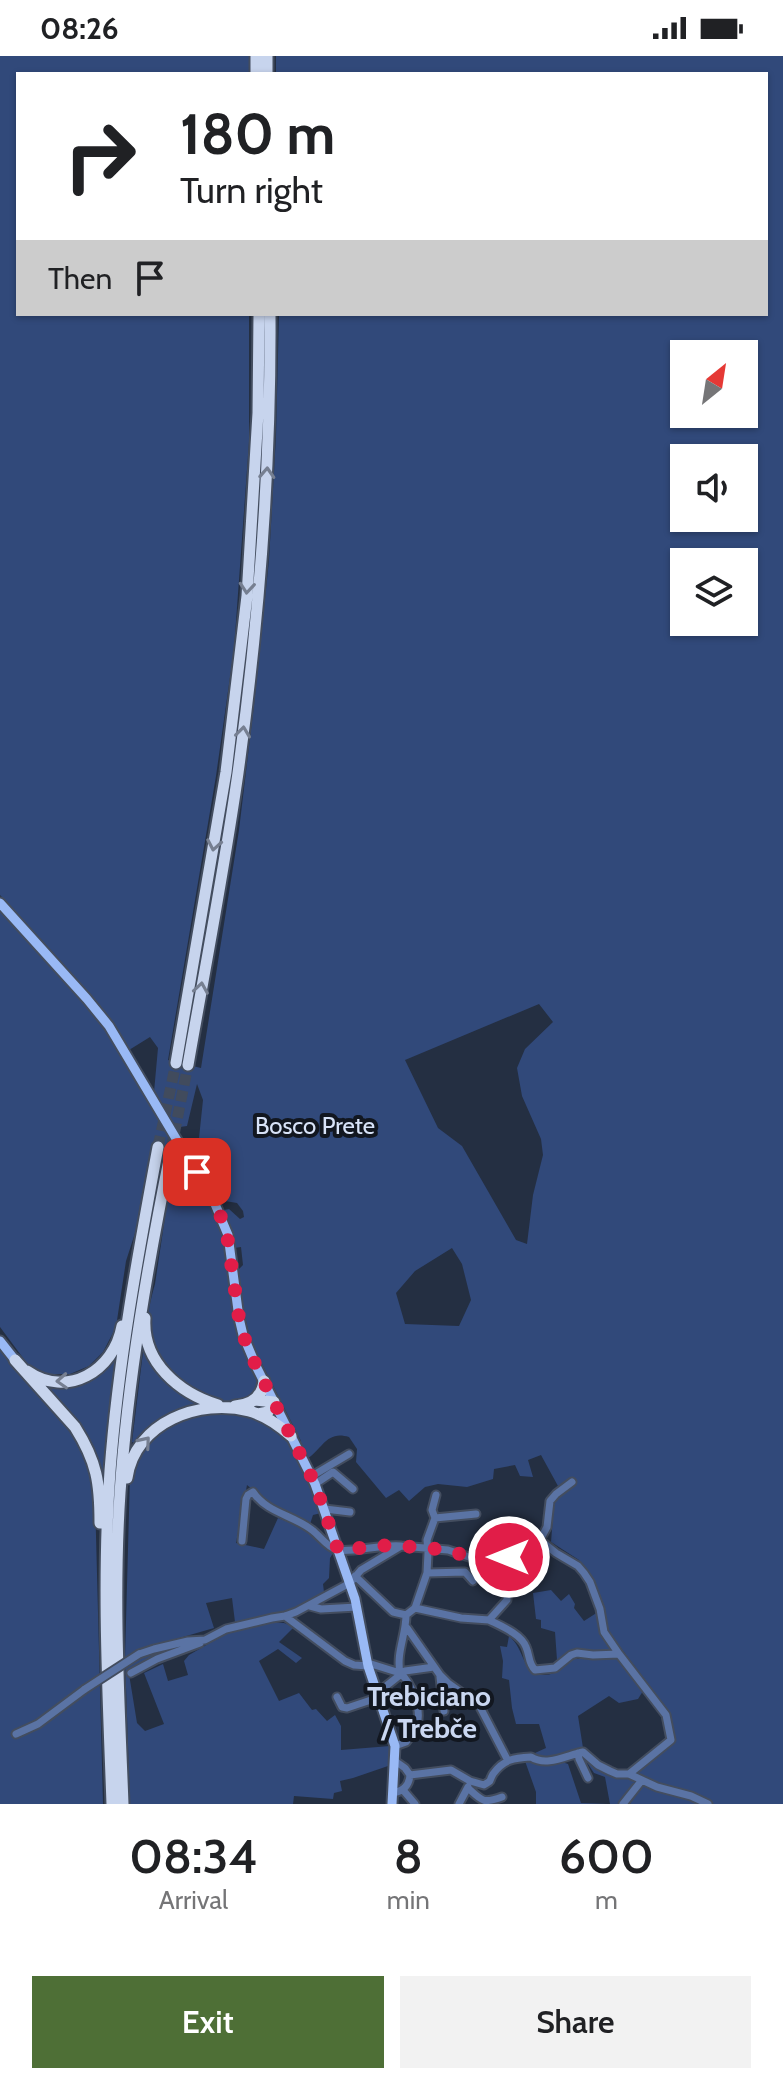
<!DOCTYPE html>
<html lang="en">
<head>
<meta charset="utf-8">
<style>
	:root { --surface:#fff; --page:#f2f2f2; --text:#202124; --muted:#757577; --accent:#4e6f36 }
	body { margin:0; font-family:Cabin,sans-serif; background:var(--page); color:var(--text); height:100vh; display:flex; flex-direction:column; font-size:30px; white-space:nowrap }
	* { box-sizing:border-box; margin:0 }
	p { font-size:26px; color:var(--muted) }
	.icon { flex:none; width:44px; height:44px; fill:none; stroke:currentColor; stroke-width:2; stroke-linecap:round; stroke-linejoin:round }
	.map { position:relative; height:1748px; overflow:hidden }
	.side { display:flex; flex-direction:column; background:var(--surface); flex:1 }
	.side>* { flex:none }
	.hud { position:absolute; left:16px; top:16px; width:752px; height:244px; border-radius:0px; box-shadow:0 2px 6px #0004; background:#fff; color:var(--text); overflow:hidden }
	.needle { width:52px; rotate:30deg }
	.tools { position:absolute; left:670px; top:284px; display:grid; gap:16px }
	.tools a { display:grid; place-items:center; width:88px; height:88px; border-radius:0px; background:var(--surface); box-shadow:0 2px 6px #0004; font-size:40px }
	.pin { position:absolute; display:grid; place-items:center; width:68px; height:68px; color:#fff; margin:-34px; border-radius:16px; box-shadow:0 4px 12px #0006 }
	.me { position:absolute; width:88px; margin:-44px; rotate:270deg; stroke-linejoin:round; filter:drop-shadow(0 0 6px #0008) }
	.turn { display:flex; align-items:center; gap:28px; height:168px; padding:0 32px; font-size:36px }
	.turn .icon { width:104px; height:104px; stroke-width:2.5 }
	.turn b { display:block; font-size:56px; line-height:68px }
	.then { display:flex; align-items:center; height:76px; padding:0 32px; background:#0003; gap:16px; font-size:30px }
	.eta { display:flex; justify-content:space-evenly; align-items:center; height:136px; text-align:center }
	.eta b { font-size:48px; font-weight:600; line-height:56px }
	.primary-button { display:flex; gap:16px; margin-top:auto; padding:16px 32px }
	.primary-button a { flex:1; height:92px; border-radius:0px; background:var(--accent); color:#fff; font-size:32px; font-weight:600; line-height:92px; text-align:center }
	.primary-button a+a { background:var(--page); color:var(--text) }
	.status { display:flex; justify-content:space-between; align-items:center; height:56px; padding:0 40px; background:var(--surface); direction:ltr }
	.status svg { height:22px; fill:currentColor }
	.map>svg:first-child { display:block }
	.green { fill:#31497a; fill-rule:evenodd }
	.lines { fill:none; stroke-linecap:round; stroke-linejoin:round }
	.highway-tunnel { stroke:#414b5d; stroke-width:11; stroke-dasharray:11 5.5; stroke-linecap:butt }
	.minor-casing { stroke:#434d5f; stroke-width:11 }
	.major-casing { stroke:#434d5f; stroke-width:13 }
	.highway-casing { stroke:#434d5f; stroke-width:15 }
	.minor { stroke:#5a73a4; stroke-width:7 }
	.major { stroke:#99b9f5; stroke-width:9 }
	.highway { stroke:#c7d4ed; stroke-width:11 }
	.minor-bridge-casing { stroke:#434d5f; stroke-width:11; stroke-linecap:butt }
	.minor-bridge { stroke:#5a73a4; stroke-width:7 }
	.oneway { stroke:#767f91 }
	.route { stroke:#e11d48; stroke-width:14; stroke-dasharray:0 25.2 }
	.labels { text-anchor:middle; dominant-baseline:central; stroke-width:8; stroke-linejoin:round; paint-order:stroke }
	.park-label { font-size:24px; fill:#d8e3f8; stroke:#121720 }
	.quarter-label { font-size:28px; font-weight:bold; fill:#cad7f1; stroke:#121720 }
</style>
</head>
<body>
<div class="status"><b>08:26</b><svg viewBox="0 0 49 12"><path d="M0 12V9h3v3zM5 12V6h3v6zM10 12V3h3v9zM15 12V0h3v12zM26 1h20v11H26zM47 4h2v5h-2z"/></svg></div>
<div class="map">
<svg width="783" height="1748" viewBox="0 0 783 1748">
	<rect width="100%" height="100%" fill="#242f42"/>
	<path class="green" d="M 0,0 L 249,0 L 250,18 L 18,18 L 18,258 L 249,258 L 249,386 L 234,593 L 216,720 L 168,1004 L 201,1012 L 239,774 L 254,649 L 269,504 L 276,380 L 279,258 L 766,258 L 766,18 L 276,18 L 276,0 L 783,0 L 783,1748 L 630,1748 L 641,1731 L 637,1715 L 674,1684 L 671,1658 L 608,1575 L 603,1552 L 594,1527 L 579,1504 L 551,1486 L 554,1449 L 558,1430 L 541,1399 L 528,1404 L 533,1421 L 520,1420 L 515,1409 L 494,1413 L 493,1423 L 467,1431 L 438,1428 L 425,1431 L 409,1445 L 399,1434 L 386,1442 L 356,1406 L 357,1393 L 349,1381 C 327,1374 323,1392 307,1403 L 300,1389 L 301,1385 L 258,1300 L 249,1278 L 244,1256 L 238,1214 L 243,1209 L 241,1191 L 234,1192 L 224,1154 L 229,1153 L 240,1163 L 244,1161 L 243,1155 L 237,1147 L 219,1144 L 216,1140 L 195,1104 L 206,1095 L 199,1082 L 203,1044 L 197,1028 L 187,1070 L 180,1071 L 173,1068 L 154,1036 L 158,992 L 150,981 L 129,994 C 94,937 45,888 0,839 ZM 684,298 L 744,298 L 744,358 L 684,358 ZM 684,402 L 744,402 L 744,462 L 684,462 ZM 684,506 L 744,506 L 744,566 L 684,566 ZM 539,948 L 553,966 L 525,993 L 517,1012 L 522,1040 L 541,1083 L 543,1099 L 533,1139 L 527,1188 L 516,1184 L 462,1090 L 438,1072 L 405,1004 ZM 452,1192 L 462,1208 L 471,1244 L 459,1270 L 405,1268 L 396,1237 L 415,1215 Z
		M 0,853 L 101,966 L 212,1149 L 223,1175 L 229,1217 L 259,1324 L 255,1338 C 250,1341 243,1345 238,1346 C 232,1347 225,1345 219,1344 C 189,1336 160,1314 151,1284 C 145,1264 150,1246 155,1228 L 175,1095 L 152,1090 L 137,1171 L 126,1205 L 116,1271 L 103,1296 L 89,1310 L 70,1318 L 46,1318 L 29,1310 L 0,1271 Z
		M 144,1288 L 201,1348 L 137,1388 L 132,1386 Z
		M 0,1292 L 30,1331 L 64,1367 L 85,1399 L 95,1441 L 103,1748 L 0,1748 Z
		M 116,1296 L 103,1421 C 92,1379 67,1358 39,1326 C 74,1343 92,1319 116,1296 Z
		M 207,1356 L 239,1358 L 259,1363 L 287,1382 L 308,1422 L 321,1457 L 313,1459 L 310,1468 L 277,1453 L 247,1429 L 236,1487 L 264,1493 L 278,1462 L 299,1470 L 333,1497 L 330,1502 L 329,1522 L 323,1528 L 324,1536 L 297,1552 L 235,1566 L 232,1542 L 206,1547 L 214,1572 L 138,1594 L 142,1602 L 161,1595 L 192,1587 L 165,1597 L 130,1614 L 129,1618 L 137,1667 L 145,1675 L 164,1668 L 144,1617 L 163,1608 L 168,1625 L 188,1619 L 184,1605 L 189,1599 L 229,1576 L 268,1566 L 284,1567 L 294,1571 L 279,1586 L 302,1602 L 296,1607 L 278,1593 L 259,1605 L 279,1645 L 299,1637 L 312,1654 L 316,1653 L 327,1665 L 335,1659 L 341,1670 L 341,1694 L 390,1690 L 388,1710 L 353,1722 L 340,1725 L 342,1735 L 334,1737 L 333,1743 L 294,1740 L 293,1748 L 130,1748 L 125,1602 L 130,1420 C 137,1400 151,1379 169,1368 C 180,1362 195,1359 207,1356 Z
		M 551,1534 L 561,1545 L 569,1538 L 575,1548 L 574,1552 L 584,1565 L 598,1556 L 602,1581 L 613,1596 C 590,1597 577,1589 557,1604 L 555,1576 L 541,1572 L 541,1564 L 536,1563 L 533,1537 Z
		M 509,1580 C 526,1594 522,1621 545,1619 C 557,1618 564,1612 572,1603 L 618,1603 L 643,1635 L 638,1643 L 619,1647 L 609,1640 L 578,1660 L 583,1692 C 568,1697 552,1705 537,1701 L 535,1697 L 546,1692 L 539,1668 L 516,1668 L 512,1652 L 509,1624 L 502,1622 L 503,1605 L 500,1590 L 507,1591 Z
		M 584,1702 L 616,1722 L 629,1722 L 635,1726 L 632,1733 L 619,1748 L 610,1748 L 605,1721 L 594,1717 Z
		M 525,1705 L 540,1708 L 559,1705 L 568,1708 L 581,1747 L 608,1748 L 536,1748 L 536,1736 Z"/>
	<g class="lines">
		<path class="highway-tunnel" d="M 158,1091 L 176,1007
			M 171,1094 L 188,1009"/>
		<g class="minor-casing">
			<path id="minor" d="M 312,1420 L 349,1398
				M 315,1428 L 333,1416 L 353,1433
				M 325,1453 L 350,1456
				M 435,1462 L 476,1458
				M 540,1484 L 556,1497 L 578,1510 L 584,1517 L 590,1526 L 600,1553 L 604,1576 L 619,1598
				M 242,1485 L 246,1443 L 248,1439 L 253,1436 C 267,1457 293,1459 312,1474 C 320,1480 327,1491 337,1494 C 351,1497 382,1488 401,1490
				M 427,1517 L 465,1516 L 473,1525
				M 355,1520 L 393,1556 L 406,1559
				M 310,1550 L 321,1553 L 357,1551
				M 415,1552 L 427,1517 L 428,1497 L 427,1484 L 435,1462 L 432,1454 L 436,1439
				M 285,1560 L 345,1605 L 354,1609 L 368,1610
				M 489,1564 C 501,1570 521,1578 526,1591 C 530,1600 528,1607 535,1614 L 555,1612 L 571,1599 L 577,1597 L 593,1599 L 619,1598 L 666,1659 L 671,1684 L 629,1718
				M 407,1572 L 440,1619 L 448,1627 L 479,1649 L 507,1703
				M 139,1598 L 154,1593 L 188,1585 L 205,1584 L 226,1573 L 272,1562 L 285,1560 L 296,1556 L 350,1527 L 361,1514 L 401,1490 L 448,1494 L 469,1501 L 493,1498 L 509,1501 L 540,1484 L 547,1471 L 550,1445 L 556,1438 L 572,1426
				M 368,1607 L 400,1617
				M 131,1617 L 157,1603 L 200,1587
				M 440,1621 L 444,1655
				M 376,1638 L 405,1615 L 434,1611
				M 337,1641 L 342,1651 L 347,1652 L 377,1642
				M 16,1678 L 38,1668 L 85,1633
				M 395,1690 L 406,1686 C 410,1681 415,1675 417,1668 C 422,1654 411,1626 400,1617 C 396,1597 406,1579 406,1559 L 415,1552 L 461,1562 L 489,1564 L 507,1544 L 509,1501
				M 578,1697 L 579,1703 L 588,1722
				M 395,1705 L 405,1712 L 410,1719 L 451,1714 L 470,1725 L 484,1729 C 494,1722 487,1729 493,1718 C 504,1703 514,1702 531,1701 C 547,1711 567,1699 583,1696 L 598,1709 L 610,1715 L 617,1718 L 629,1718 L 657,1731 L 691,1740 L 708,1748
				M 468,1732 C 482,1745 483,1748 502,1741
				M 403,1734 L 415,1748
				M 394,1737 C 404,1734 409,1730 410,1719
				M 459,1748 L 468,1731
				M 623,1748 L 642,1724"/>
		</g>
		<g class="major-casing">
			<path id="major" d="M 0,847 L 87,943 L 109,970 L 215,1148 L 228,1179 L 239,1262 L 243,1279 L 256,1310 L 315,1428 L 355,1543 L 368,1610 L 395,1690 L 392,1748
				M 0,1285 L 15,1304"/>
		</g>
		<g class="highway-casing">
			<path id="highway" d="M 256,0 L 256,18
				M 267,0 L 267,18
				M 176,1007 L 226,716 L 247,540 L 258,357 L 259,258
				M 188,1009 C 205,912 224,815 238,717 C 259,565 271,412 270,258
				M 145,1262 C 142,1306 179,1337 218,1349
				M 15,1304 L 75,1371 C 97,1406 100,1427 100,1467
				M 27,1315 C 67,1343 114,1315 122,1270
				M 255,1344 L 274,1346 L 268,1356 L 258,1358
				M 235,1350 C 251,1349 262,1342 264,1325
				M 127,1422 C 135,1366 200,1342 249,1355 C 264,1359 279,1369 291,1380
				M 112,1748 C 108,1637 102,1526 110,1415 C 118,1306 138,1198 158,1091
				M 123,1748 C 119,1645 113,1541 120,1437 C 128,1321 148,1207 171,1094"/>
		</g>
		<use href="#minor" class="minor"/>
		<use href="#major" class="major"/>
		<use href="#highway" class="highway"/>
		<g class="minor-bridge-casing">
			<path id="minor-bridge" d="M 85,1633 L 139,1598"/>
		</g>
		<use href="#minor-bridge" class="minor-bridge"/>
	</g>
	<defs><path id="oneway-chevron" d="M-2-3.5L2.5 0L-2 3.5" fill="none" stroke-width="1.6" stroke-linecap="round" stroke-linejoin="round" transform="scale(2)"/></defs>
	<g class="oneway">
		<use href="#oneway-chevron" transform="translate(267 417) rotate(-87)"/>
		<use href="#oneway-chevron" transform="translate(247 532) rotate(95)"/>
		<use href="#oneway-chevron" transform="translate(243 676) rotate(-83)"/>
		<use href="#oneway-chevron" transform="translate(214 789) rotate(100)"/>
		<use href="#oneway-chevron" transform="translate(201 932) rotate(-81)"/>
		<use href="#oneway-chevron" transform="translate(62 1325) rotate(177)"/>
		<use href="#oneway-chevron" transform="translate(145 1386) rotate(-50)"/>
	</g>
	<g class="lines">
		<path class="route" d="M 197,1116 L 215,1148 L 226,1172 L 239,1262 L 243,1279 L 256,1310 L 315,1428 L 338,1494 L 391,1489 L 448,1494 L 469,1501 L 493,1498 L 509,1501"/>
	</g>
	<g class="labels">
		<g class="park-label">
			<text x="315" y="1069">Bosco Prete</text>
		</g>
		<g class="quarter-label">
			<text x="429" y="1640">Trebiciano<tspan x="429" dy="32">/ Trebče</tspan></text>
		</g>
	</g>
</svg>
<div class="tools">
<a><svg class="needle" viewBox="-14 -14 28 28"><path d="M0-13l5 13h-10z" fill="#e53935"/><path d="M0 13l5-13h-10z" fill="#757577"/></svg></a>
<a><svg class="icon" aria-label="sound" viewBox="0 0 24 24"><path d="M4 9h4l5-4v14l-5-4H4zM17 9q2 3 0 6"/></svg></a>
<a><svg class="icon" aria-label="layers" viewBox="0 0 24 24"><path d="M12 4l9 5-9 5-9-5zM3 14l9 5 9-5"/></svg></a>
</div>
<div class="pin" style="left:197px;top:1116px;background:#d93025"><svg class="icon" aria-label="arrive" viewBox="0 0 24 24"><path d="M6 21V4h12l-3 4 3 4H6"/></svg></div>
<svg class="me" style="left:509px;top:1501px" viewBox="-20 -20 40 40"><circle r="17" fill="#e11d48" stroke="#fff" stroke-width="3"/><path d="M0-11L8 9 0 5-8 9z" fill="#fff"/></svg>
<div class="hud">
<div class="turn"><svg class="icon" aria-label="right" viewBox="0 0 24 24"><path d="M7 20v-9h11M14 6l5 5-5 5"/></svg><div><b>180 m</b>Turn right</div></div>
<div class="then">Then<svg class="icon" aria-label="arrive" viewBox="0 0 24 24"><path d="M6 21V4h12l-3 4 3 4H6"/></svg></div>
</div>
</div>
<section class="side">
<div class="eta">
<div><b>08:34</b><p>Arrival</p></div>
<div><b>8</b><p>min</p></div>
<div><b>600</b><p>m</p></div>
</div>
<div class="primary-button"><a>Exit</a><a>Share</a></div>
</section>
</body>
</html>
